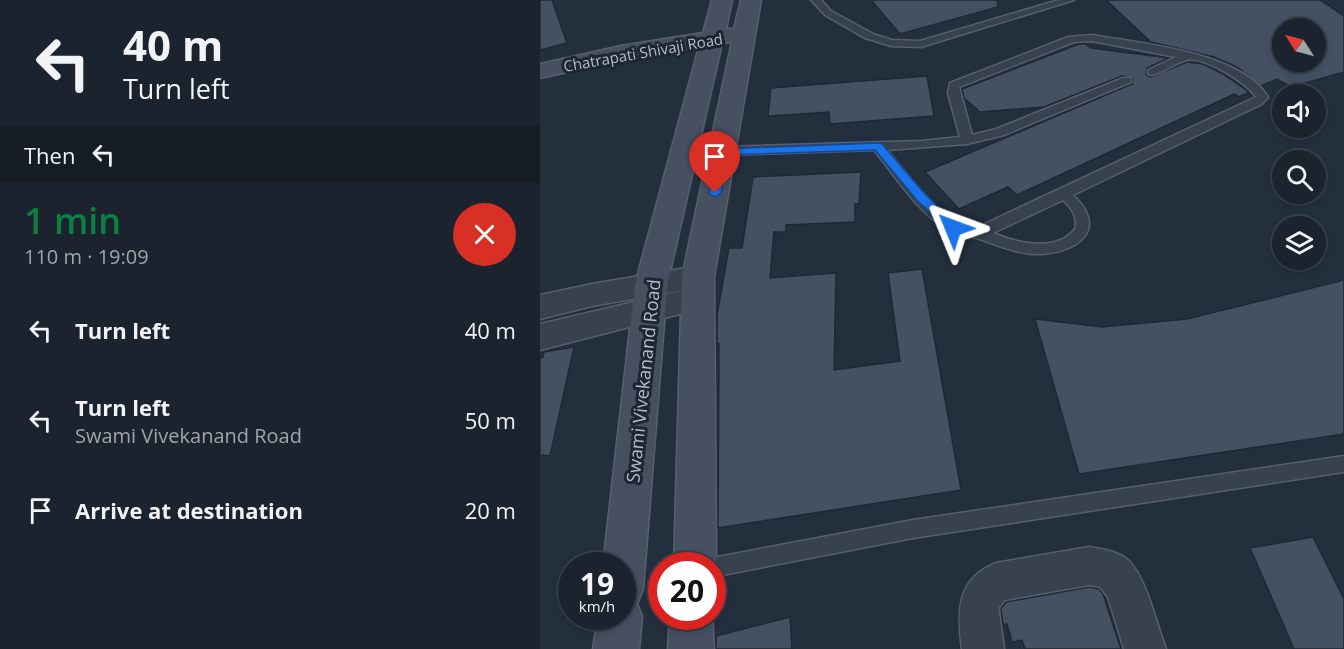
<!DOCTYPE html>
<html lang="en">
<head>
<meta charset="utf-8">
<style>
	:root { --surface:#1b232e; --page:#282f3a; --text:#f1f3f6; --muted:#a0a4aa; --line:#39404a; --accent:#0b8043 }
	body { margin:0; font-family:"Open Sans",sans-serif; background:var(--page); color:var(--text); height:100vh; display:flex; flex-direction:column; font-size:22px; white-space:nowrap }
	* { box-sizing:border-box; margin:0 }
	p { font-size:20px; color:var(--muted) }
	.icon { flex:none; width:33px; height:33px; fill:none; stroke:currentColor; stroke-width:2; stroke-linecap:round; stroke-linejoin:round }
	.map { position:relative; flex:1; overflow:hidden }
	.drawer { display:flex; flex-direction:column; background:var(--surface); width:540px }
	.drawer>* { flex:none }
	.guide { background:#1b232e; color:var(--text); overflow:hidden }
	.needle { width:39px; rotate:306deg }
	.buttons { position:absolute; left:732px; top:18px; display:grid; gap:12px }
	.buttons a { display:grid; place-items:center; width:54px; height:54px; border-radius:50%; background:var(--surface); box-shadow:0 3px 9px #0003,0 0 0 2px var(--line); font-size:30px }
	.speed { position:absolute; left:18px; top:552px; display:flex; gap:12px; font-size:30px; font-weight:700; text-align:center }
	.speed>* { display:grid; place-content:center; width:78px; height:78px; border-radius:50%; background:var(--surface); box-shadow:0 3px 9px #0003,0 0 0 2px var(--line); line-height:1 }
	.speed small { font-size:15px; font-weight:400 }
	.speed .limit { border:9px solid #d22; background:#fff; color:#111 }
	.pin { position:absolute; display:grid; place-items:center; width:51px; height:51px; color:#fff; margin:-62px -26px; border-radius:50% 50% 50% 0; rotate:-45deg; box-shadow:0 0 6px #0007 }
	.pin .icon { rotate:45deg }
	.me { position:absolute; width:66px; margin:-33px; rotate:314deg; stroke-linejoin:round; filter:drop-shadow(0 0 4px #0008) }
	.turn { display:flex; align-items:center; gap:21px; height:126px; padding:0 24px; font-size:27px }
	.turn .icon { width:78px; height:78px; stroke-width:2.5 }
	.turn b { display:block; font-size:42px; line-height:51px }
	.then { display:flex; align-items:center; height:57px; padding:0 24px; background:#0003; gap:12px; font-size:22px }
	.round { display:grid; place-items:center; flex:none; width:63px; height:63px; border-radius:32px; background:var(--page) }
	.overview { display:flex; align-items:center; justify-content:space-between; height:102px; padding:0 24px }
	h1 { font-size:36px; font-weight:600; line-height:45px; color:var(--accent) }
	ul { padding:0; list-style:none }
	li { display:flex; align-items:center; gap:18px; height:90px; padding:0 24px }
	li div { flex:1 }
	li b { display:block; font-size:22px }
	li em { font-style:normal }
	main { display:flex; flex:1; min-height:0 }
	.map>svg:first-child { display:block }
	.building { fill:#455162; stroke:#1f2835; stroke-width:1.5; fill-rule:evenodd }
	.lines { fill:none; stroke-linecap:round; stroke-linejoin:round }
	.lane-casing { stroke:#565f6c; stroke-width:3 }
	.street-casing { stroke:#565f6c; stroke-width:3 }
	.secondary-casing { stroke:#565f6c; stroke-width:3 }
	.lane { fill:#38414e; fill-rule:evenodd }
	.street { fill:#38414e; fill-rule:evenodd }
	.secondary { fill:#465061; fill-rule:evenodd }
	.route { fill:#1a73e8; stroke:#114b97; stroke-width:1.5 }
	.labels { text-anchor:middle; dominant-baseline:central; stroke-width:6; stroke-linejoin:round; paint-order:stroke }
	.far-street-label { font-size:15px; fill:#b4bcc9; stroke:#1d2633 }
	.street-label { font-size:18px; fill:#b4bcc9; stroke:#1d2633 }
</style>
</head>
<body>
<main>
<section class="drawer">
<div class="guide">
<div class="turn"><svg class="icon" aria-label="left" viewBox="0 0 24 24"><path d="M17 20v-9H6M10 6l-5 5 5 5"/></svg><div><b>40 m</b>Turn left</div></div>
<div class="then">Then<svg class="icon" aria-label="left" viewBox="0 0 24 24"><path d="M17 20v-9H6M10 6l-5 5 5 5"/></svg></div>
</div>
<div class="overview"><div><h1>1 min</h1><p>110 m · 19:09</p></div><a class="round" style="background:#d93025;color:#fff"><svg class="icon" aria-label="close" viewBox="0 0 24 24"><path d="M6 6l12 12M18 6L6 18"/></svg></a></div>
<ul>
<li><svg class="icon" aria-label="left" viewBox="0 0 24 24"><path d="M17 20v-9H6M10 6l-5 5 5 5"/></svg><div><b>Turn left</b></div><em>40 m</em></li>
<li><svg class="icon" aria-label="left" viewBox="0 0 24 24"><path d="M17 20v-9H6M10 6l-5 5 5 5"/></svg><div><b>Turn left</b><p>Swami Vivekanand Road</p></div><em>50 m</em></li>
<li><svg class="icon" aria-label="arrive" viewBox="0 0 24 24"><path d="M6 21V4h12l-3 4 3 4H6"/></svg><div><b>Arrive at destination</b></div><em>20 m</em></li>
</ul>
</section>
<div class="map">
<svg width="804" height="649" viewBox="0 0 804 649">
	<rect width="100%" height="100%" fill="#242f3e"/>
	<path class="building" d="M 0,0 L 12,0 L 27,43 L 0,50 Z
		M 331,0 L 457,0 L 458,7 L 360,34 Z
		M 566,0 L 780,0 L 804,16 L 804,72 L 751,87 L 737,79 L 721,86 L 697,67 L 674,57 L 611,42 ZM 742,28 L 776,28 L 776,62 L 742,62 Z
		M 539,44 L 545,44 L 551,48 L 629,58 L 607,68 L 606,75 L 611,77 L 647,62 L 663,64 L 683,74 L 709,92 L 699,97 L 694,94 L 477,195 L 468,187 L 419,209 L 385,172 L 592,84 L 593,78 L 582,76 L 504,107 L 440,112 L 424,98 L 422,89 Z
		M 387,76 L 394,116 L 290,124 L 289,112 L 228,116 L 231,88 Z
		M 321,172 L 319,204 L 315,204 L 315,222 L 246,225 L 246,232 L 234,232 L 230,278 L 296,273 L 294,370 L 360,361 L 348,273 L 382,269 L 421,490 L 178,528 L 179,344 L 177,344 L 177,315 L 189,248 L 202,248 L 213,177 Z
		M 804,280 L 804,434 L 539,474 L 495,319 L 562,327 L 647,319 Z
		M 34,347 L 10,456 L 0,455 L 0,358 L 3,357 L 4,352 Z
		M 773,537 L 804,599 L 804,649 L 754,649 L 710,548 Z
		M 549,587 L 559,589 L 563,594 L 581,649 L 485,649 L 482,640 L 472,642 L 467,624 L 463,625 L 461,608 L 466,602 Z
		M 250,617 L 252,649 L 176,649 L 176,636 Z"/>
	<g class="lines">
		<g class="lane-casing">
			<path id="lane" d="M 271,0 L 281,0 L 291,11 L 333,34 L 352,40 L 380,41 L 519,0 L 534,0 L 381,47 L 351,46 L 325,38 L 285,15 Z
				M 552,35 C 602,44 699,51 728,97 L 722,104 L 533,195 C 570,230 536,254 497,254 C 476,254 458,245 439,239 C 429,235 419,237 409,231 C 378,213 356,177 334,150 L 183,155 L 177,151 L 183,147 L 381,141 L 420,137 L 408,93 L 410,83 L 528,37 ZM 552,41 L 636,57 L 608,70 L 608,74 L 612,75 C 624,72 635,63 647,60 C 663,56 708,83 716,97 L 438,227 C 406,231 366,172 347,150 L 427,144 L 464,135 L 591,82 L 591,78 L 583,78 L 456,129 L 432,135 L 419,87 L 534,42 ZM 523,200 C 532,209 538,216 535,229 C 516,253 477,243 453,233 Z
				M 804,456 L 804,472 L 373,538 L 172,577 L 172,566 L 163,566 L 165,561 L 172,558 L 373,520 Z"/>
		</g>
		<g class="street-casing">
			<path id="street" d="M 158,266 L 168,269 L 172,277 L 168,285 L 158,288 L 167,291 L 172,299 L 167,307 L 0,350 L 0,324 L 145,290 L 52,306 L 0,319 L 0,295 L 52,284 Z
				M 549,547 C 562,549 579,551 589,561 C 607,580 616,623 626,649 L 584,649 L 568,597 L 560,587 L 549,585 L 465,600 L 459,607 L 459,612 L 464,649 L 422,649 C 417,612 416,579 456,563 Z"/>
		</g>
		<g class="secondary-casing">
			<path id="secondary" d="M 172,0 L 192,0 L 186,29 L 194,29 L 201,0 L 221,0 L 174,277 L 176,566 L 172,575 L 172,566 L 134,566 L 142,277 L 192,42 L 182,43 L 127,285 L 103,589 L 97,604 L 102,616 L 99,649 L 53,649 L 58,616 L 82,616 L 82,566 L 63,566 L 95,285 L 159,47 L 81,60 L 0,78 L 0,64 L 81,46 L 163,33 Z
				M 172,612 L 174,649 L 128,649 L 130,616 L 172,616 Z"/>
		</g>
		<use href="#lane" class="lane"/>
		<use href="#street" class="street"/>
		<use href="#secondary" class="secondary"/>
	</g>
	<path class="route" d="M 338,143 L 342,144 L 384,193 L 417,225 L 417,231 L 409,231 L 376,199 L 335,150 L 188,155 L 181,193 L 175,197 L 169,193 L 179,149 Z"/>
	<g class="labels">
		<g class="far-street-label">
			<text transform="translate(103 52) rotate(-10)">Chatrapati Shivaji Road</text>
		</g>
		<g class="street-label">
			<text transform="translate(103 381) rotate(-84)">Swami Vivekanand Road</text>
		</g>
	</g>
</svg>
<div class="buttons">
<a><svg class="needle" viewBox="-14 -14 28 28"><path d="M0-13l5 13h-10z" fill="#e53935"/><path d="M0 13l5-13h-10z" fill="#a0a4aa"/></svg></a>
<a><svg class="icon" aria-label="sound" viewBox="0 0 24 24"><path d="M4 9h4l5-4v14l-5-4H4zM17 9q2 3 0 6"/></svg></a>
<a><svg class="icon" aria-label="search" viewBox="0 0 24 24"><circle cx="10" cy="10" r="6"/><path d="M15 15l6 6"/></svg></a>
<a><svg class="icon" aria-label="layers" viewBox="0 0 24 24"><path d="M12 4l9 5-9 5-9-5zM3 14l9 5 9-5"/></svg></a>
</div>
<div class="speed"><div>19<small>km/h</small></div><div class="limit">20</div></div>
<div class="pin" style="left:175px;top:193px;background:#d93025"><svg class="icon" aria-label="arrive" viewBox="0 0 24 24"><path d="M6 21V4h12l-3 4 3 4H6"/></svg></div>
<svg class="me" style="left:413px;top:228px" viewBox="-20 -20 40 40"><path d="M0-17L14 15 0 8-14 15z" fill="#1a73e8" stroke="#fff" stroke-width="4"/></svg>
</div>
</main>
</body>
</html>
